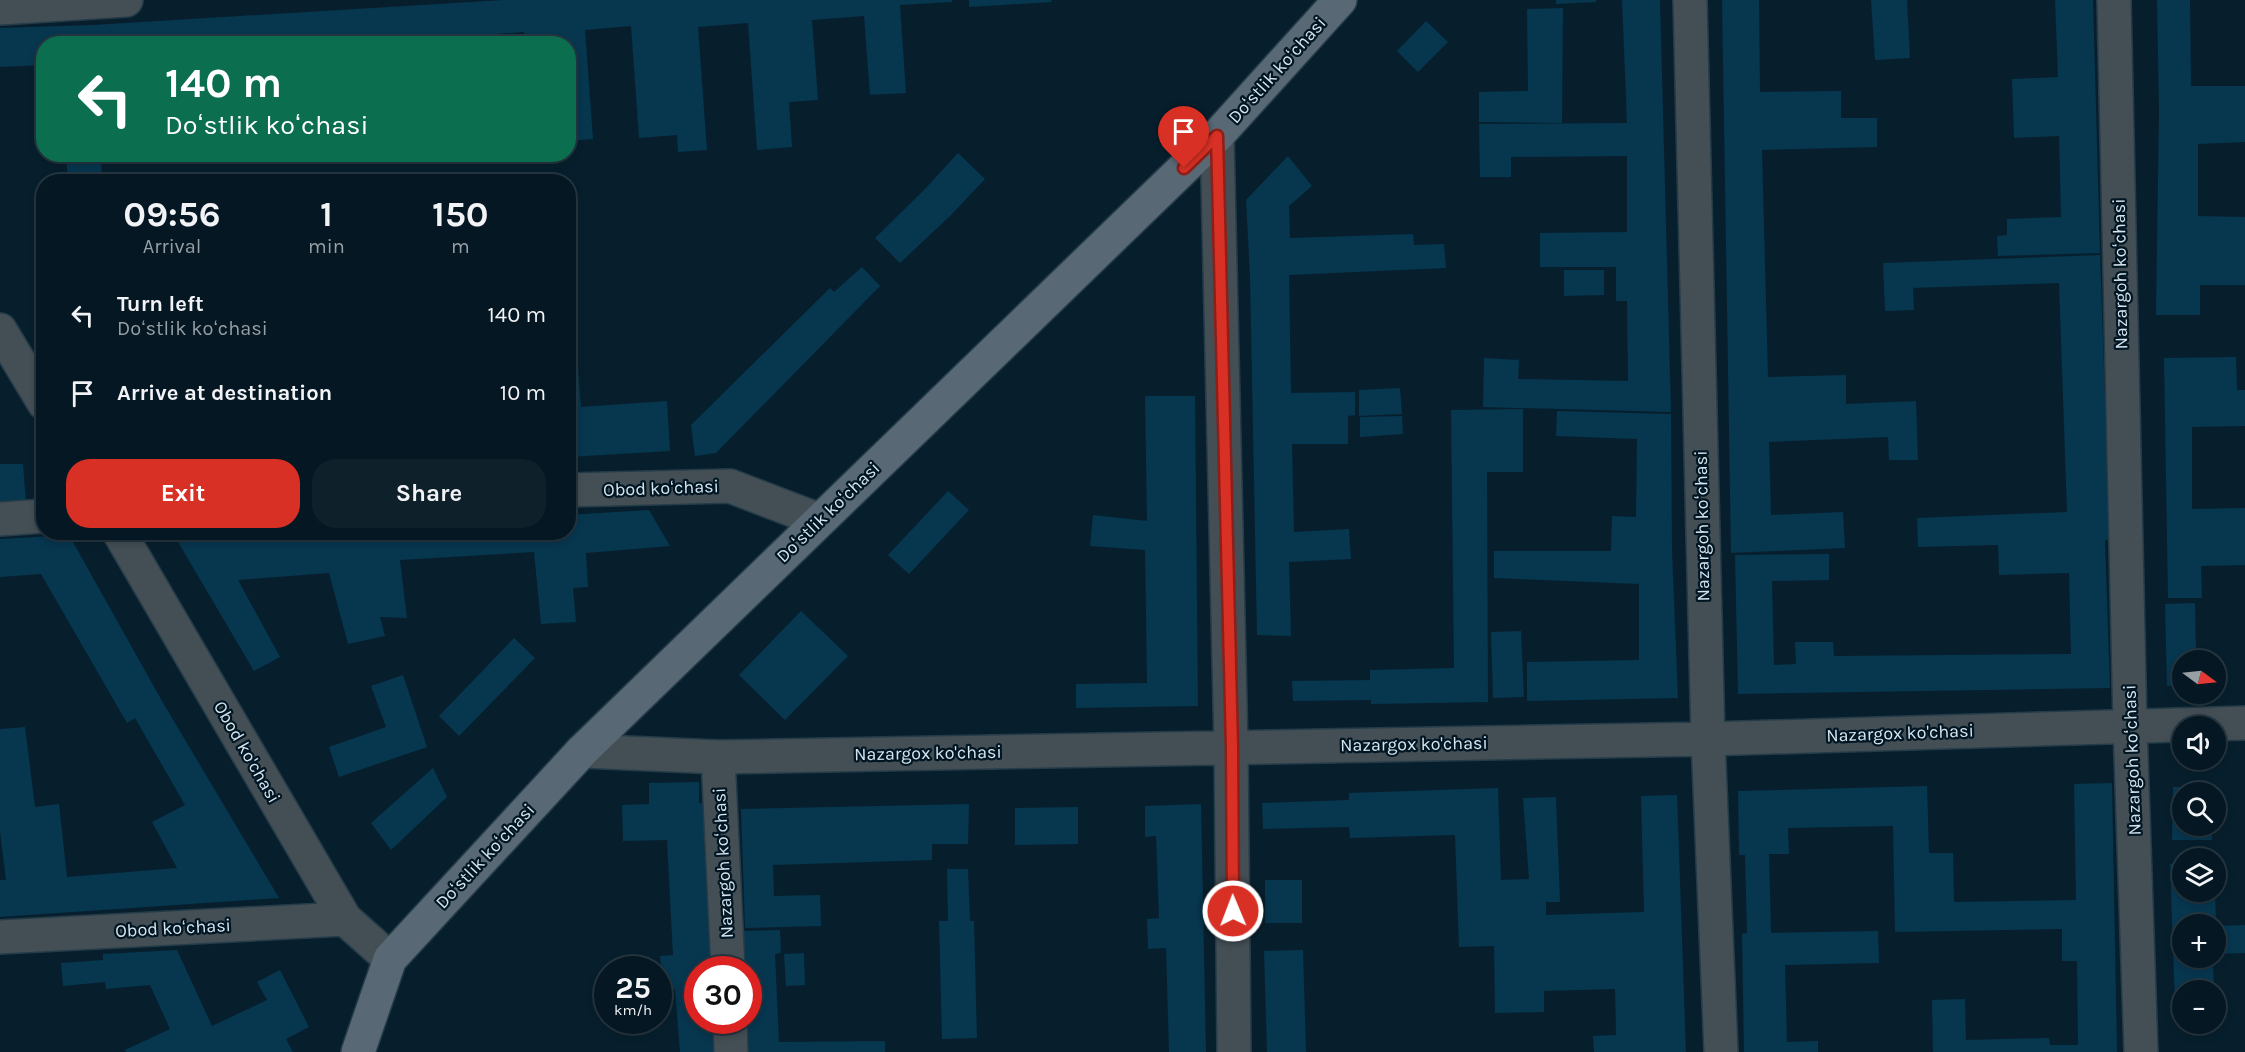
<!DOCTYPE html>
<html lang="en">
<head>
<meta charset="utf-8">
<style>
	:root { --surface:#051722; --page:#0e202a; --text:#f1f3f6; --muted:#979fa5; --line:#263640; --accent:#d93025 }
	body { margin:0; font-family:Karla,sans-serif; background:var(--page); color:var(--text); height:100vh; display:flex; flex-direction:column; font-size:22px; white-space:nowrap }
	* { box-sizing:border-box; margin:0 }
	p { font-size:20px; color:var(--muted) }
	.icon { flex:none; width:33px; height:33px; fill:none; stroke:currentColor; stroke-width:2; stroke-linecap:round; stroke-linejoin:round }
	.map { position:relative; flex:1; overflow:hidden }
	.details { position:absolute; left:36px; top:174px; width:540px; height:366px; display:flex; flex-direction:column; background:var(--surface); border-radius:24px; box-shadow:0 3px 9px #0003,0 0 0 2px var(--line) }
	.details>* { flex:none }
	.hud { position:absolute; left:36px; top:36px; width:540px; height:126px; border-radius:24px; box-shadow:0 3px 9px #0003,0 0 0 2px var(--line); background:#0b6e4f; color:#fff; overflow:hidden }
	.needle { width:39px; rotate:105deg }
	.controls { position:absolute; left:2172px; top:650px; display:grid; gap:12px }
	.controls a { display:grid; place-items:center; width:54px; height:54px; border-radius:50%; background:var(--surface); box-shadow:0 3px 9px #0003,0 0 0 2px var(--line); font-size:30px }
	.speed { position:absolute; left:594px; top:956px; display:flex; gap:12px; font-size:30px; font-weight:700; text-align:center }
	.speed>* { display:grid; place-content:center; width:78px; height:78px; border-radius:50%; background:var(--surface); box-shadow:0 3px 9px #0003,0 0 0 2px var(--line); line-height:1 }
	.speed small { font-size:15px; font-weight:400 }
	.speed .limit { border:9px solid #d22; background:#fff; color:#111 }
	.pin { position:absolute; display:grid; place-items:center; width:51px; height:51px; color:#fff; margin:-62px -26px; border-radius:50% 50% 50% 0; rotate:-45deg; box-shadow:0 0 6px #0007 }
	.pin .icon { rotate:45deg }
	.me { position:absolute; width:66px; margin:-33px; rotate:359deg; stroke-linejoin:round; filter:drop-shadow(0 0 4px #0008) }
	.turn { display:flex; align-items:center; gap:21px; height:126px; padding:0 30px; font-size:27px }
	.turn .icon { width:78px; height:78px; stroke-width:2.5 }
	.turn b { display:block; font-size:42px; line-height:51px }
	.eta { display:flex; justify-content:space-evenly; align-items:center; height:102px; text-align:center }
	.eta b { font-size:36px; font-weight:700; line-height:42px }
	.button { display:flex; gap:12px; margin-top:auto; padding:12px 30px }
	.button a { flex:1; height:69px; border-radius:24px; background:var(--accent); color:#fff; font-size:24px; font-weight:700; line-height:69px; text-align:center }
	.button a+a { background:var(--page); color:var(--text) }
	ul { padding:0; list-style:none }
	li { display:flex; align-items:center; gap:18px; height:78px; padding:0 30px }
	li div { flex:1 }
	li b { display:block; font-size:22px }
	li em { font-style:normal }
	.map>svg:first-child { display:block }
	.building { fill:#07364f }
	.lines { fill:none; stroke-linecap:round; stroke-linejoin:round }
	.street-casing { stroke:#243b48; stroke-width:36 }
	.secondary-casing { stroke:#243b48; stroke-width:36 }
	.street { stroke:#434e55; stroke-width:33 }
	.secondary { stroke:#586975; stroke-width:33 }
	.route-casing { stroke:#8d1f18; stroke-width:15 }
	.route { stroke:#d93025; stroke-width:10 }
	.labels { text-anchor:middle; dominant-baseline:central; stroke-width:4.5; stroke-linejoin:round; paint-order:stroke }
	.street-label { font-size:18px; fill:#d7e5ef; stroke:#011623 }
</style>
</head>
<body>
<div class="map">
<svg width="2245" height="1052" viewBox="0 0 2245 1052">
	<rect width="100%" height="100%" fill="#071f2d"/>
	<path class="building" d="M 504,0 L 952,0 L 952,2 L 900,5 L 906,93 L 870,95 L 864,16 L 812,20 L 818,100 L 789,102 L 792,147 L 757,150 L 748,23 L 698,27 L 707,150 L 678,152 L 677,135 L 639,138 L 631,26 L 585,30 L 593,139 L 568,141 L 568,44 L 525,44 L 524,32 L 468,36 L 468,44 L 405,44 L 405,41 L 374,44 L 44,44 L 44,65 L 0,67 L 0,28 L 93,25 Z
		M 969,0 L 1051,0 L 1052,2 L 969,7 Z
		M 1556,0 L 1596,0 L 1596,2 L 1556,4 Z
		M 1622,0 L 1660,0 L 1671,412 L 1483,407 L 1484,358 L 1519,360 L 1518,379 L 1628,381 L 1627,301 L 1616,301 L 1616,267 L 1540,267 L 1540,233 L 1627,232 L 1627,156 L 1511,157 L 1511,177 L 1480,177 L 1479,124 L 1627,123 Z
		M 1722,0 L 1759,0 L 1760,92 L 1841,91 L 1841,118 L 1877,118 L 1877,147 L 1762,150 L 1768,377 L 1846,375 L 1846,404 L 1916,401 L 1918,460 L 1889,460 L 1888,437 L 1769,442 L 1771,515 L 1843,512 L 1845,548 L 1731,553 Z
		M 1871,0 L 1907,0 L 1910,58 L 1875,60 Z
		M 2055,0 L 2093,0 L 2100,253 L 1998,256 L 1997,236 L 2007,235 L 2007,219 L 2061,217 L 2059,136 L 2014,138 L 2012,79 L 2058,77 Z
		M 2157,0 L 2190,0 L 2191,86 L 2245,86 L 2245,142 L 2198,144 L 2198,216 L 2245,217 L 2245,285 L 2200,285 L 2200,315 L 2156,315 L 2159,112 Z
		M 1563,8 L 1562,123 L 1479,122 L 1479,92 L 1528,91 L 1527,9 Z
		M 1426,21 L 1448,42 L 1418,72 L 1397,51 Z
		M 958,153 L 985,179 L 951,215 L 900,263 L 875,238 L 924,190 Z
		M 66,154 L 101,154 L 102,182 L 68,182 Z
		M 1288,156 L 1312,186 L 1289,206 L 1290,238 L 1413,234 L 1414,245 L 1444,244 L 1446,268 L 1289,275 L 1291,393 L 1355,392 L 1355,415 L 1348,416 L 1348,444 L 1292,444 L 1294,532 L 1349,529 L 1351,559 L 1289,562 L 1291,636 L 1257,635 L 1250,276 L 1246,200 Z
		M 2100,255 L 2110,540 L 2105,540 L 2110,688 L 1738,694 L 1735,555 L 1829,554 L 1829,580 L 1772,581 L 1774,665 L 1796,664 L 1795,642 L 1833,642 L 1834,656 L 2071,654 L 2069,573 L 1999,575 L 1998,545 L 1918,547 L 1917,518 L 2067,512 L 2059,283 L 1913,288 L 1914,310 L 1885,311 L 1883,263 Z
		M 862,267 L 880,286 L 716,453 L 695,456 L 691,425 L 830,288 L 834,292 Z
		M 1564,270 L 1604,270 L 1604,295 L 1564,296 Z
		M 568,282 L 572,282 L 581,407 L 667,401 L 670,451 L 568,457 Z
		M 2236,357 L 2237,390 L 2245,390 L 2245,426 L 2192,427 L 2192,509 L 2245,508 L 2245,565 L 2201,566 L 2202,598 L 2168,598 L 2164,358 Z
		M 1400,388 L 1402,414 L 1359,416 L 1359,390 Z
		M 1145,396 L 1195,396 L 1198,706 L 1076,708 L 1076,684 L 1147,683 L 1145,550 L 1090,546 L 1093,515 L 1147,521 Z
		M 1523,409 L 1523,472 L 1487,472 L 1488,702 L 1371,704 L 1371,700 L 1293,701 L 1292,681 L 1370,680 L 1370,670 L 1454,668 L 1451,410 Z
		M 1557,411 L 1671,414 L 1672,551 L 1678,698 L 1527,701 L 1527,662 L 1639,660 L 1639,584 L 1494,578 L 1494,551 L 1611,551 L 1612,516 L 1636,517 L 1637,439 L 1556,436 Z
		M 1402,416 L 1403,434 L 1360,437 L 1360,417 Z
		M 0,464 L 23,464 L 26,502 L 0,503 Z
		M 948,491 L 969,510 L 909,574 L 888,555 Z
		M 649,510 L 670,546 L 586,553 L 588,587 L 573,588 L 576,622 L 541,624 L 534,552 L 400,560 L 407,618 L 380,617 L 385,636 L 348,644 L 329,573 L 238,580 L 280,657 L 254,671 L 178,542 L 311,532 L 568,532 L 568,515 Z
		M 69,535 L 162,701 L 279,898 L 0,917 L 0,880 L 6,880 L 0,832 L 0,729 L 25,727 L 35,807 L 59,804 L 67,877 L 177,868 L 152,822 L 185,805 L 135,718 L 127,723 L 41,574 L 0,577 L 0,539 Z
		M 2195,603 L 2196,655 L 2218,655 L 2218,685 L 2216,685 L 2216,660 L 2182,660 L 2182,685 L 2167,686 L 2165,604 Z
		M 801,611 L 848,656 L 785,720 L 739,675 Z
		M 1521,631 L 1524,697 L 1493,698 L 1491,632 Z
		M 514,638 L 535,658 L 459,736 L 439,716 Z
		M 403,675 L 427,747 L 339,777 L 329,747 L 386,727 L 371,686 Z
		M 433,768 L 447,797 L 391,850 L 371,823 Z
		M 699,782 L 699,803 L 704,803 L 713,969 L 698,969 L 698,1020 L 716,1020 L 718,1052 L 680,1052 L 675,989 L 663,990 L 660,956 L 673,955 L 667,840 L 623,841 L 622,805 L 649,804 L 649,783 Z
		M 2112,783 L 2117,1052 L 1933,1052 L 1932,1000 L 1965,999 L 1966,1040 L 2049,1038 L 2050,1045 L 2078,1045 L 2077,961 L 2062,961 L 2062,929 L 1895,932 L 1893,826 L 1788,828 L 1789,854 L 1769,854 L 1771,933 L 1878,931 L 1879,963 L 1785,965 L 1787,1042 L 1818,1041 L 1818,1052 L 1744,1052 L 1742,934 L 1747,933 L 1745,855 L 1739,855 L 1738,791 L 1927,786 L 1929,853 L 1953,853 L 1954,902 L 2076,900 L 2074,784 Z
		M 2173,787 L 2213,787 L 2212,792 L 2182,792 L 2182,825 L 2212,825 L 2212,840 L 2172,840 Z
		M 1498,788 L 1501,880 L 1529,879 L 1523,798 L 1556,797 L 1560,902 L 1546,902 L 1546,915 L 1644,912 L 1641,796 L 1677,795 L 1686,1052 L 1594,1052 L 1593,1036 L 1616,1035 L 1615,989 L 1544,991 L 1544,1012 L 1495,1013 L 1494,946 L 1459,947 L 1455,835 L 1350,838 L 1349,827 L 1263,829 L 1262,803 L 1349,800 L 1349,793 Z
		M 969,804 L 968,844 L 932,844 L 932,860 L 773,865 L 774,896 L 820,895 L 821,926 L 745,928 L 741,809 Z
		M 1201,804 L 1206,1052 L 1169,1052 L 1166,948 L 1148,949 L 1147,919 L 1159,918 L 1156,836 L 1145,837 L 1145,806 Z
		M 1078,807 L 1078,844 L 1015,845 L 1015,808 Z
		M 2182,863 L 2182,891 L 2215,891 L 2216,924 L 2182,924 L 2182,957 L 2213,957 L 2214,990 L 2182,990 L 2182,1006 L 2175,1006 L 2170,864 Z
		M 947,869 L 968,869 L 970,921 L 974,921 L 977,1038 L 942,1039 L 939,921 L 948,921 Z
		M 1265,880 L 1302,880 L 1302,923 L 1265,923 Z
		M 2245,925 L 2245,953 L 2216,954 L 2216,926 Z
		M 780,930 L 781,953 L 775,954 L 779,1042 L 885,1041 L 885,1052 L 746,1052 L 745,1020 L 748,1020 L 748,969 L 744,969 L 744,931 Z
		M 177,950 L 212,1026 L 267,1000 L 257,982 L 280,970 L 309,1027 L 286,1039 L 293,1052 L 126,1052 L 125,1050 L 170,1029 L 150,985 L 106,989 L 105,982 L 63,986 L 61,963 L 103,960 L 103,954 Z
		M 1303,950 L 1306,1052 L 1267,1052 L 1264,951 Z
		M 804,953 L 805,985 L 786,986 L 784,954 Z"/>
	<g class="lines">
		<g class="street-casing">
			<path id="street" d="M 1690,0 L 1708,739 L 1721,1052
				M 2114,0 L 2130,726 L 2141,1052
				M 0,8 L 126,0
				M 1217,136 L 1231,747 L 1234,1052
				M 0,330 L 44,403
				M 568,490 L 730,486 L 819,520
				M 0,519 L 44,516
				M 119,532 L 345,919 L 390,959
				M 582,751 L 718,757 L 1708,739 L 2245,723
				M 718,757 L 728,969
				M 0,937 L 345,919
				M 730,1020 L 731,1052"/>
		</g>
		<g class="secondary-casing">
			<path id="secondary" d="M 358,1052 L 390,959 L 582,751 L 1217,136 L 1340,0"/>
		</g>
		<use href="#street" class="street"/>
		<use href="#secondary" class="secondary"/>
	</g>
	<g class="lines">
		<g class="route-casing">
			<path id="route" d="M 1184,168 L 1217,136 L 1232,747 L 1233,911"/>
		</g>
		<use href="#route" class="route"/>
	</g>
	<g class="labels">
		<g class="street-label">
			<text transform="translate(1277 70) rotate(-48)">Doʻstlik koʻchasi</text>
			<text transform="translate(2120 274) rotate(-91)">Nazargoh koʻchasi</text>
			<text transform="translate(661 488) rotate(-2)">Obod koʻchasi</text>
			<text transform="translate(828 512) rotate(-44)">Doʻstlik koʻchasi</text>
			<text transform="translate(1702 526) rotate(-91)">Nazargoh koʻchasi</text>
			<text transform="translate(1900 733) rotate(-2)">Nazargox ko'chasi</text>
			<text transform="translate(1414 744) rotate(-1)">Nazargox ko'chasi</text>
			<text transform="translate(247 752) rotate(60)">Obod ko'chasi</text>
			<text transform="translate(928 753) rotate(-1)">Nazargox ko'chasi</text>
			<text transform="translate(2132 760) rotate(-92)">Nazargoh koʻchasi</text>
			<text transform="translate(485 856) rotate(-47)">Doʻstlik koʻchasi</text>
			<text transform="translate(723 863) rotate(-93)">Nazargoh koʻchasi</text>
			<text transform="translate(173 928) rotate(-3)">Obod koʻchasi</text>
		</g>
	</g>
</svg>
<div class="controls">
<a><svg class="needle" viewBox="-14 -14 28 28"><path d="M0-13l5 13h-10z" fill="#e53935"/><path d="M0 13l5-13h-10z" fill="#979fa5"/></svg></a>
<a><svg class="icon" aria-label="sound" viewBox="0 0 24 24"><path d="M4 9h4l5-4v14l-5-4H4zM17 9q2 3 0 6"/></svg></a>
<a><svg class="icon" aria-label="search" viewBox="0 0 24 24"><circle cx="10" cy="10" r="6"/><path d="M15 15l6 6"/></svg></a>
<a><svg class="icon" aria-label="layers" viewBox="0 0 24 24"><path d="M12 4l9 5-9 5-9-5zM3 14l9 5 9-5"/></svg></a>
<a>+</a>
<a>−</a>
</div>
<div class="speed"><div>25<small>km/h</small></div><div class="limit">30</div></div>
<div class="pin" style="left:1184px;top:168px;background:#d93025"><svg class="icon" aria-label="arrive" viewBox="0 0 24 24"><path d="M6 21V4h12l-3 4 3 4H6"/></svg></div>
<svg class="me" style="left:1233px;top:911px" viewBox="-20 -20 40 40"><circle r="17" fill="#d93025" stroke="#fff" stroke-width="3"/><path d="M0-11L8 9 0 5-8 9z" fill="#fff"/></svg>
<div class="hud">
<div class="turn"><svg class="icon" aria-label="left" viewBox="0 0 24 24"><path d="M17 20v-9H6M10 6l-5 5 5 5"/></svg><div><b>140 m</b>Doʻstlik koʻchasi</div></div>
</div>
<section class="details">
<div class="eta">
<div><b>09:56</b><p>Arrival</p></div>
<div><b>1</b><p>min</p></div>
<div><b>150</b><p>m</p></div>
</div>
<ul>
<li><svg class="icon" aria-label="left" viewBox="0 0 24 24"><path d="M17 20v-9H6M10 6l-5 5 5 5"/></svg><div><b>Turn left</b><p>Doʻstlik koʻchasi</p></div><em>140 m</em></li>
<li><svg class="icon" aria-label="arrive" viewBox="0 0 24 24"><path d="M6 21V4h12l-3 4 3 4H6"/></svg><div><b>Arrive at destination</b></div><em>10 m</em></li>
</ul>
<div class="button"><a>Exit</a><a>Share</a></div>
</section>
</div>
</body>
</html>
